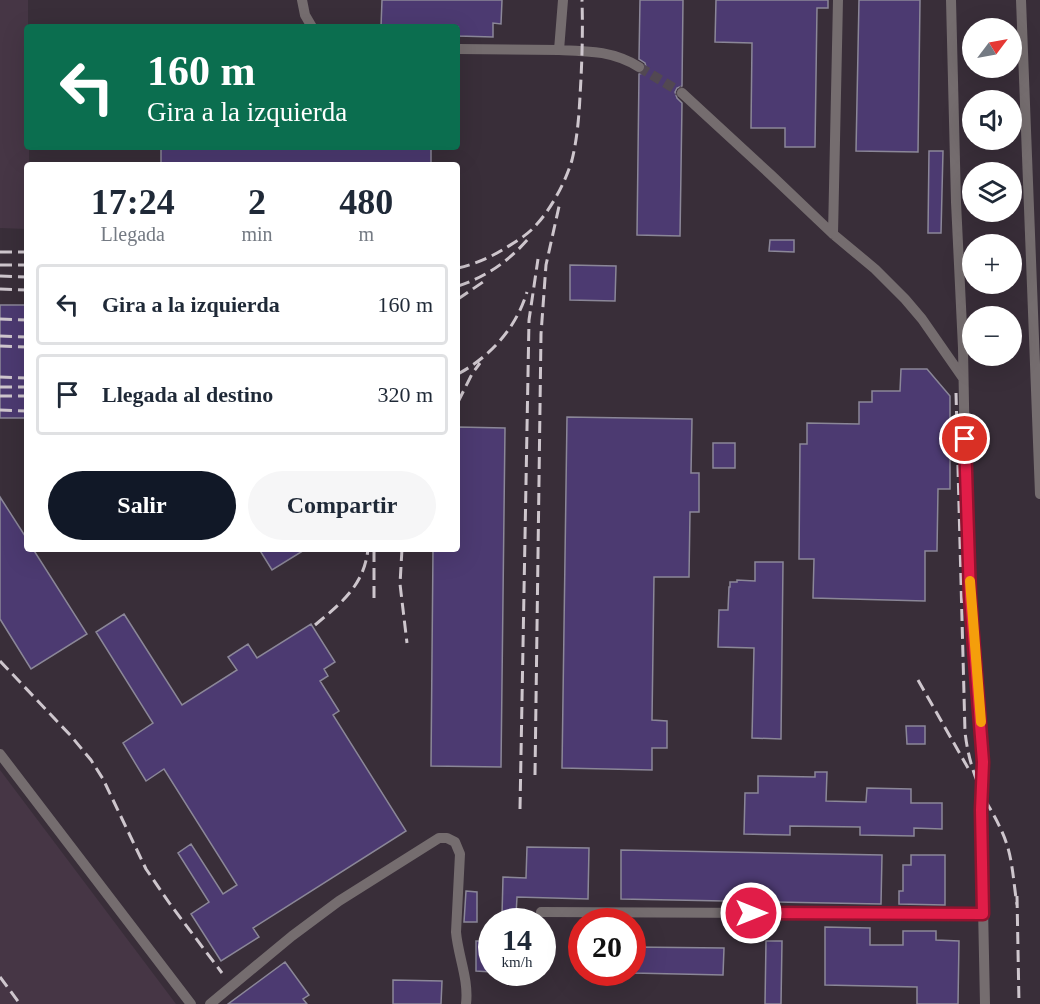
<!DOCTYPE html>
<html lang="es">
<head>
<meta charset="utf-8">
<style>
	:root { --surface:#fff; --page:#f6f6f7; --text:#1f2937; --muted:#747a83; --line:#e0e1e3; --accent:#111827 }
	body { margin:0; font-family:Georgia,serif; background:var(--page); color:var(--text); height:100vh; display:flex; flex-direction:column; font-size:22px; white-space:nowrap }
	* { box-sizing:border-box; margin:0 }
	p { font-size:20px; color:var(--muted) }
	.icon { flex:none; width:33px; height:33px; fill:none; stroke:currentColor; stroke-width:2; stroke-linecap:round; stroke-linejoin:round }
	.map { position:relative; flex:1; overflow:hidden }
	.sheet { position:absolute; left:24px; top:162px; width:436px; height:390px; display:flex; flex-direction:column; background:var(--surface); border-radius:6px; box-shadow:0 6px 24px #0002 }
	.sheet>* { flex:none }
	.guide { position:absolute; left:24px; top:24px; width:436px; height:126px; border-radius:6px; box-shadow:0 6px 24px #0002; background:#0b6e4f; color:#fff; overflow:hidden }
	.needle { width:39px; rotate:58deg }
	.tools { position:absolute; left:962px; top:18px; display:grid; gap:12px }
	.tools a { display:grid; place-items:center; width:60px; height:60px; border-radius:50%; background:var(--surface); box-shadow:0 6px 24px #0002; font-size:30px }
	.speed { position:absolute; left:478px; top:908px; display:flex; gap:12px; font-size:30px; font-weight:700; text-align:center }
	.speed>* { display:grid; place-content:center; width:78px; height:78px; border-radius:50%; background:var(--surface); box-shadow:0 6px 24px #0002; line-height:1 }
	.speed small { font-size:15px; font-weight:400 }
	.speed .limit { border:9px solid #d22; background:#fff; color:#111 }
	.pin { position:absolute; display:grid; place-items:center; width:51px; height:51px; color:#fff; margin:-26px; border:3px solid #fff; border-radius:50%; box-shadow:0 2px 6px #0007 }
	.me { position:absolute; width:66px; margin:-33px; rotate:90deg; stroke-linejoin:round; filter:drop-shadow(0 0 4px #0008) }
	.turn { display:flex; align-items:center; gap:21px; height:126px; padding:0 24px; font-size:27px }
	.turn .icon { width:78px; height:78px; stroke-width:2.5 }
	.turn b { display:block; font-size:42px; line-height:51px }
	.eta { display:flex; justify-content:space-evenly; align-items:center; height:102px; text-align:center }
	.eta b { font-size:36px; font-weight:700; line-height:42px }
	.cta { display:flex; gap:12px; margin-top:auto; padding:12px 24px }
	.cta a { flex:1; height:69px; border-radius:36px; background:var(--accent); color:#fff; font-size:24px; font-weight:700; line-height:69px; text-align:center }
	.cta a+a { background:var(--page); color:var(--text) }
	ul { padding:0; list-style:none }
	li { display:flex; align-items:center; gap:18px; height:81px; margin:0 12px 9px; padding:0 12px; border:3px solid var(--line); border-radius:6px }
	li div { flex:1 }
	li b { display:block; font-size:22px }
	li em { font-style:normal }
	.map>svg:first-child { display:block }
	.built { fill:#463645 }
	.building { fill:#4c3a71; stroke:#8b8798; stroke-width:1.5 }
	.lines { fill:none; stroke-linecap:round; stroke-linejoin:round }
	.minor-tunnel { stroke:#524852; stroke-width:10; stroke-dasharray:10 5; stroke-linecap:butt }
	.minor { stroke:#756d6f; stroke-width:10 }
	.rail { stroke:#cec6cd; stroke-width:3; stroke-dasharray:12 6; stroke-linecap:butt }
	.route-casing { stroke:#92132f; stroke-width:15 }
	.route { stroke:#e11d48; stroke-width:10 }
	.slow { stroke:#f59e0b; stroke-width:10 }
</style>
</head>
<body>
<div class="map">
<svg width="1040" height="1004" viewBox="0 0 1040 1004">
	<rect width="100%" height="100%" fill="#392e39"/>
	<path class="built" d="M 0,0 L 28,0 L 28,27 L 27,27 L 27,147 L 29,147 L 29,165 L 27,165 L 27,229 L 0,228 Z
		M 0,770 L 176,1004 L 0,1004 Z"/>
	<path class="building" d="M 382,0 L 502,0 L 501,24 L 493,23 L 493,37 L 458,36 L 458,27 L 381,27 Z
		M 640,0 L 683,0 L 682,86 L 677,88 L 675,92 L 677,98 L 682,103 L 680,236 L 637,235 L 639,74 L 643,73 L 646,67 L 645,63 L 639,59 Z
		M 716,0 L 828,0 L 828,8 L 817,8 L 815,147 L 785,147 L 785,128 L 751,128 L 752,43 L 715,42 Z
		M 859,0 L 920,0 L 918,152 L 856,151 Z
		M 161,147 L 431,147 L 431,165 L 161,165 Z
		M 929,151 L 943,151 L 941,233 L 928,233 Z
		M 770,240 L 794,240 L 794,252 L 769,251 Z
		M 570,265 L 616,266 L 615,301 L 570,300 Z
		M 0,305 L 27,305 L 27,418 L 0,418 Z
		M 901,369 L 927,369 L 950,396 L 950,489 L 938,489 L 937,551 L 925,551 L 925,601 L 813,598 L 814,559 L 799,559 L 800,444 L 807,444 L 807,423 L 859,424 L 859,402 L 872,402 L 872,391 L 900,391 Z
		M 567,417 L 692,419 L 691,473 L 699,473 L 699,512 L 690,512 L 689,577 L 654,577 L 652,720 L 667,721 L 667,748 L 652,748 L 652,770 L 562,768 Z
		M 458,427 L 505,428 L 501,767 L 431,766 L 433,549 L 458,549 Z
		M 713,443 L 735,443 L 735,468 L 713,468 Z
		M 0,497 L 27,539 L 27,549 L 33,549 L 87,634 L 31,669 L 0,619 Z
		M 259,549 L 306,549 L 272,570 Z
		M 755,562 L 783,562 L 781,739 L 752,738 L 754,648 L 718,647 L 719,610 L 728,610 L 729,587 L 730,587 L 730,582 L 737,582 L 737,580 L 755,581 Z
		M 124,614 L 182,705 L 237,670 L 228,657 L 248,644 L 257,658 L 311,624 L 335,662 L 324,669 L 328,676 L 320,681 L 339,711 L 333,715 L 406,831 L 253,928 L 259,937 L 221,961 L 191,914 L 209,902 L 178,853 L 191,844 L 223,894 L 237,885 L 164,769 L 146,781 L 123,743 L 153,723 L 96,632 Z
		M 906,726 L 925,726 L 925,744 L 907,744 Z
		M 815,772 L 827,772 L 826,801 L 866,802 L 867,788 L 911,789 L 911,803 L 942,803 L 942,829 L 914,828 L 914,836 L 860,835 L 860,827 L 790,826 L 790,835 L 744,834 L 745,793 L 758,793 L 758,776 L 815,777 Z
		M 527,847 L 589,848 L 588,899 L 517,897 L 516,915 L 502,915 L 503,877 L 526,878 Z
		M 621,850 L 882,855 L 881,904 L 621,899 Z
		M 911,855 L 945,855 L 945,905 L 899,904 L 899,891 L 903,891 L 903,865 L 911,865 Z
		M 466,891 L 477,892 L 477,922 L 464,922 Z
		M 825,927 L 870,928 L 870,945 L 903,945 L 903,931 L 936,931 L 936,940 L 959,941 L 958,1004 L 917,1004 L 917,987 L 825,985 Z
		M 476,941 L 492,941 L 492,972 L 476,971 Z
		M 766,941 L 782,941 L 781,1004 L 765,1004 Z
		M 633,947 L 724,948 L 723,975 L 633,973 Z
		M 285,962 L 309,995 L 303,999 L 307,1004 L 228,1004 Z
		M 393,980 L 442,981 L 441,1004 L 393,1004 Z"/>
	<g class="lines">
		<path class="minor-tunnel" d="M 639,67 L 682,93"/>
		<path class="minor" d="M 302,0 L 305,15 L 312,27
			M 563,0 L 559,50 C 589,51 613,51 639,67
			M 951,0 L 956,202 L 963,348 L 965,459 L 971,597 L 983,762 L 981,810 L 985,1004
			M 1021,0 L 1040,494
			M 458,49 L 559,50
			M 682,93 L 771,175 L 833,234 L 875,269 L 905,299 L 922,319 L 963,378
			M 833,234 L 838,0
			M 0,754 L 191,1004
			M 541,912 L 983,914
			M 210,1004 L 292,936 L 339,901 L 439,838 L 447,838 L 455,842 L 460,854 L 456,932 C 458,956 469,979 466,1004"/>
		<path class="rail" d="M 0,252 L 27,252
			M 0,265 L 27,265
			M 458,268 C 475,264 489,258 504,249 C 515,242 528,235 537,224 C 551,209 566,181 572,160 C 577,140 579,117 580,96 C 582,64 583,32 582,0
			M 0,276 L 27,277
			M 458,286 C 486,277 509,261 529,238
			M 0,289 L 27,290
			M 458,299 L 483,282
			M 0,319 L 27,320
			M 0,336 L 27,337
			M 0,346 L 27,347
			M 458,374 C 491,356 516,328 527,292
			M 0,377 L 27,378
			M 0,387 L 27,387
			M 956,393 L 965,732 C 968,759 976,783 989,807
			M 0,396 L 27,396
			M 458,402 L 472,374 L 480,363
			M 0,410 L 27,411
			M 402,549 L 400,584 L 407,643
			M 374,598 L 374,549
			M 315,625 C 341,603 364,586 368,549
			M 0,661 L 71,736 L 91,760 L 103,779 L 146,869 L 170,904 L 222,973
			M 918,680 L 968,768
			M 535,775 L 541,334 L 546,265 L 560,202
			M 985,800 C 994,815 1003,831 1008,848 C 1013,866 1014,886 1017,905
			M 520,809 L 529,320 L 538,259
			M 1017,896 L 1019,1004
			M 0,977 L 20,1004"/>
	</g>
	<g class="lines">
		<g class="route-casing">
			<path id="route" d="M 751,913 L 983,914 L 981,810 L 983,762 L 970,597 L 965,439"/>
		</g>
		<use href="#route" class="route"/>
		<path class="slow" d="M 970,581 L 981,722"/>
	</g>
</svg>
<div class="tools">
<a><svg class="needle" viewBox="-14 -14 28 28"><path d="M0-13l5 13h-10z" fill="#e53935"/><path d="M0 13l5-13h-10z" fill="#747a83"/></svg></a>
<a><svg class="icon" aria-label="sound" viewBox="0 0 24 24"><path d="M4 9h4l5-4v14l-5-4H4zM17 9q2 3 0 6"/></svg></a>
<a><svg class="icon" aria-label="layers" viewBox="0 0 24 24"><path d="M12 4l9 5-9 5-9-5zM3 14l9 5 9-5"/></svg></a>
<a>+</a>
<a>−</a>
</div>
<div class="speed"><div>14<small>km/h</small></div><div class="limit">20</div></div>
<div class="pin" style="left:965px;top:439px;background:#d93025"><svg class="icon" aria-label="arrive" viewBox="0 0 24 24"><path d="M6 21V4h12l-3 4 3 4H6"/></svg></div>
<svg class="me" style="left:751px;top:913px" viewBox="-20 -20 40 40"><circle r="17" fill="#e11d48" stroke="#fff" stroke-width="3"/><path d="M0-11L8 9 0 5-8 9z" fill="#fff"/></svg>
<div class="guide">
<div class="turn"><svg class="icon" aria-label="left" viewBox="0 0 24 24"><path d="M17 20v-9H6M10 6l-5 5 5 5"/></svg><div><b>160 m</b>Gira a la izquierda</div></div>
</div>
<section class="sheet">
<div class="eta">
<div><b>17:24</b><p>Llegada</p></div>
<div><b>2</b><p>min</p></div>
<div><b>480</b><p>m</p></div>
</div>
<ul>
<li><svg class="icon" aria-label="left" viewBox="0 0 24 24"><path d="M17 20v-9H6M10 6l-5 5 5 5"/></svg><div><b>Gira a la izquierda</b></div><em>160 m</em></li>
<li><svg class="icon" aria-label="arrive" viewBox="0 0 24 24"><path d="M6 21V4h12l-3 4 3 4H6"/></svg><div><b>Llegada al destino</b></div><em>320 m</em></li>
</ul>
<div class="cta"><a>Salir</a><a>Compartir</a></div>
</section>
</div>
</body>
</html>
